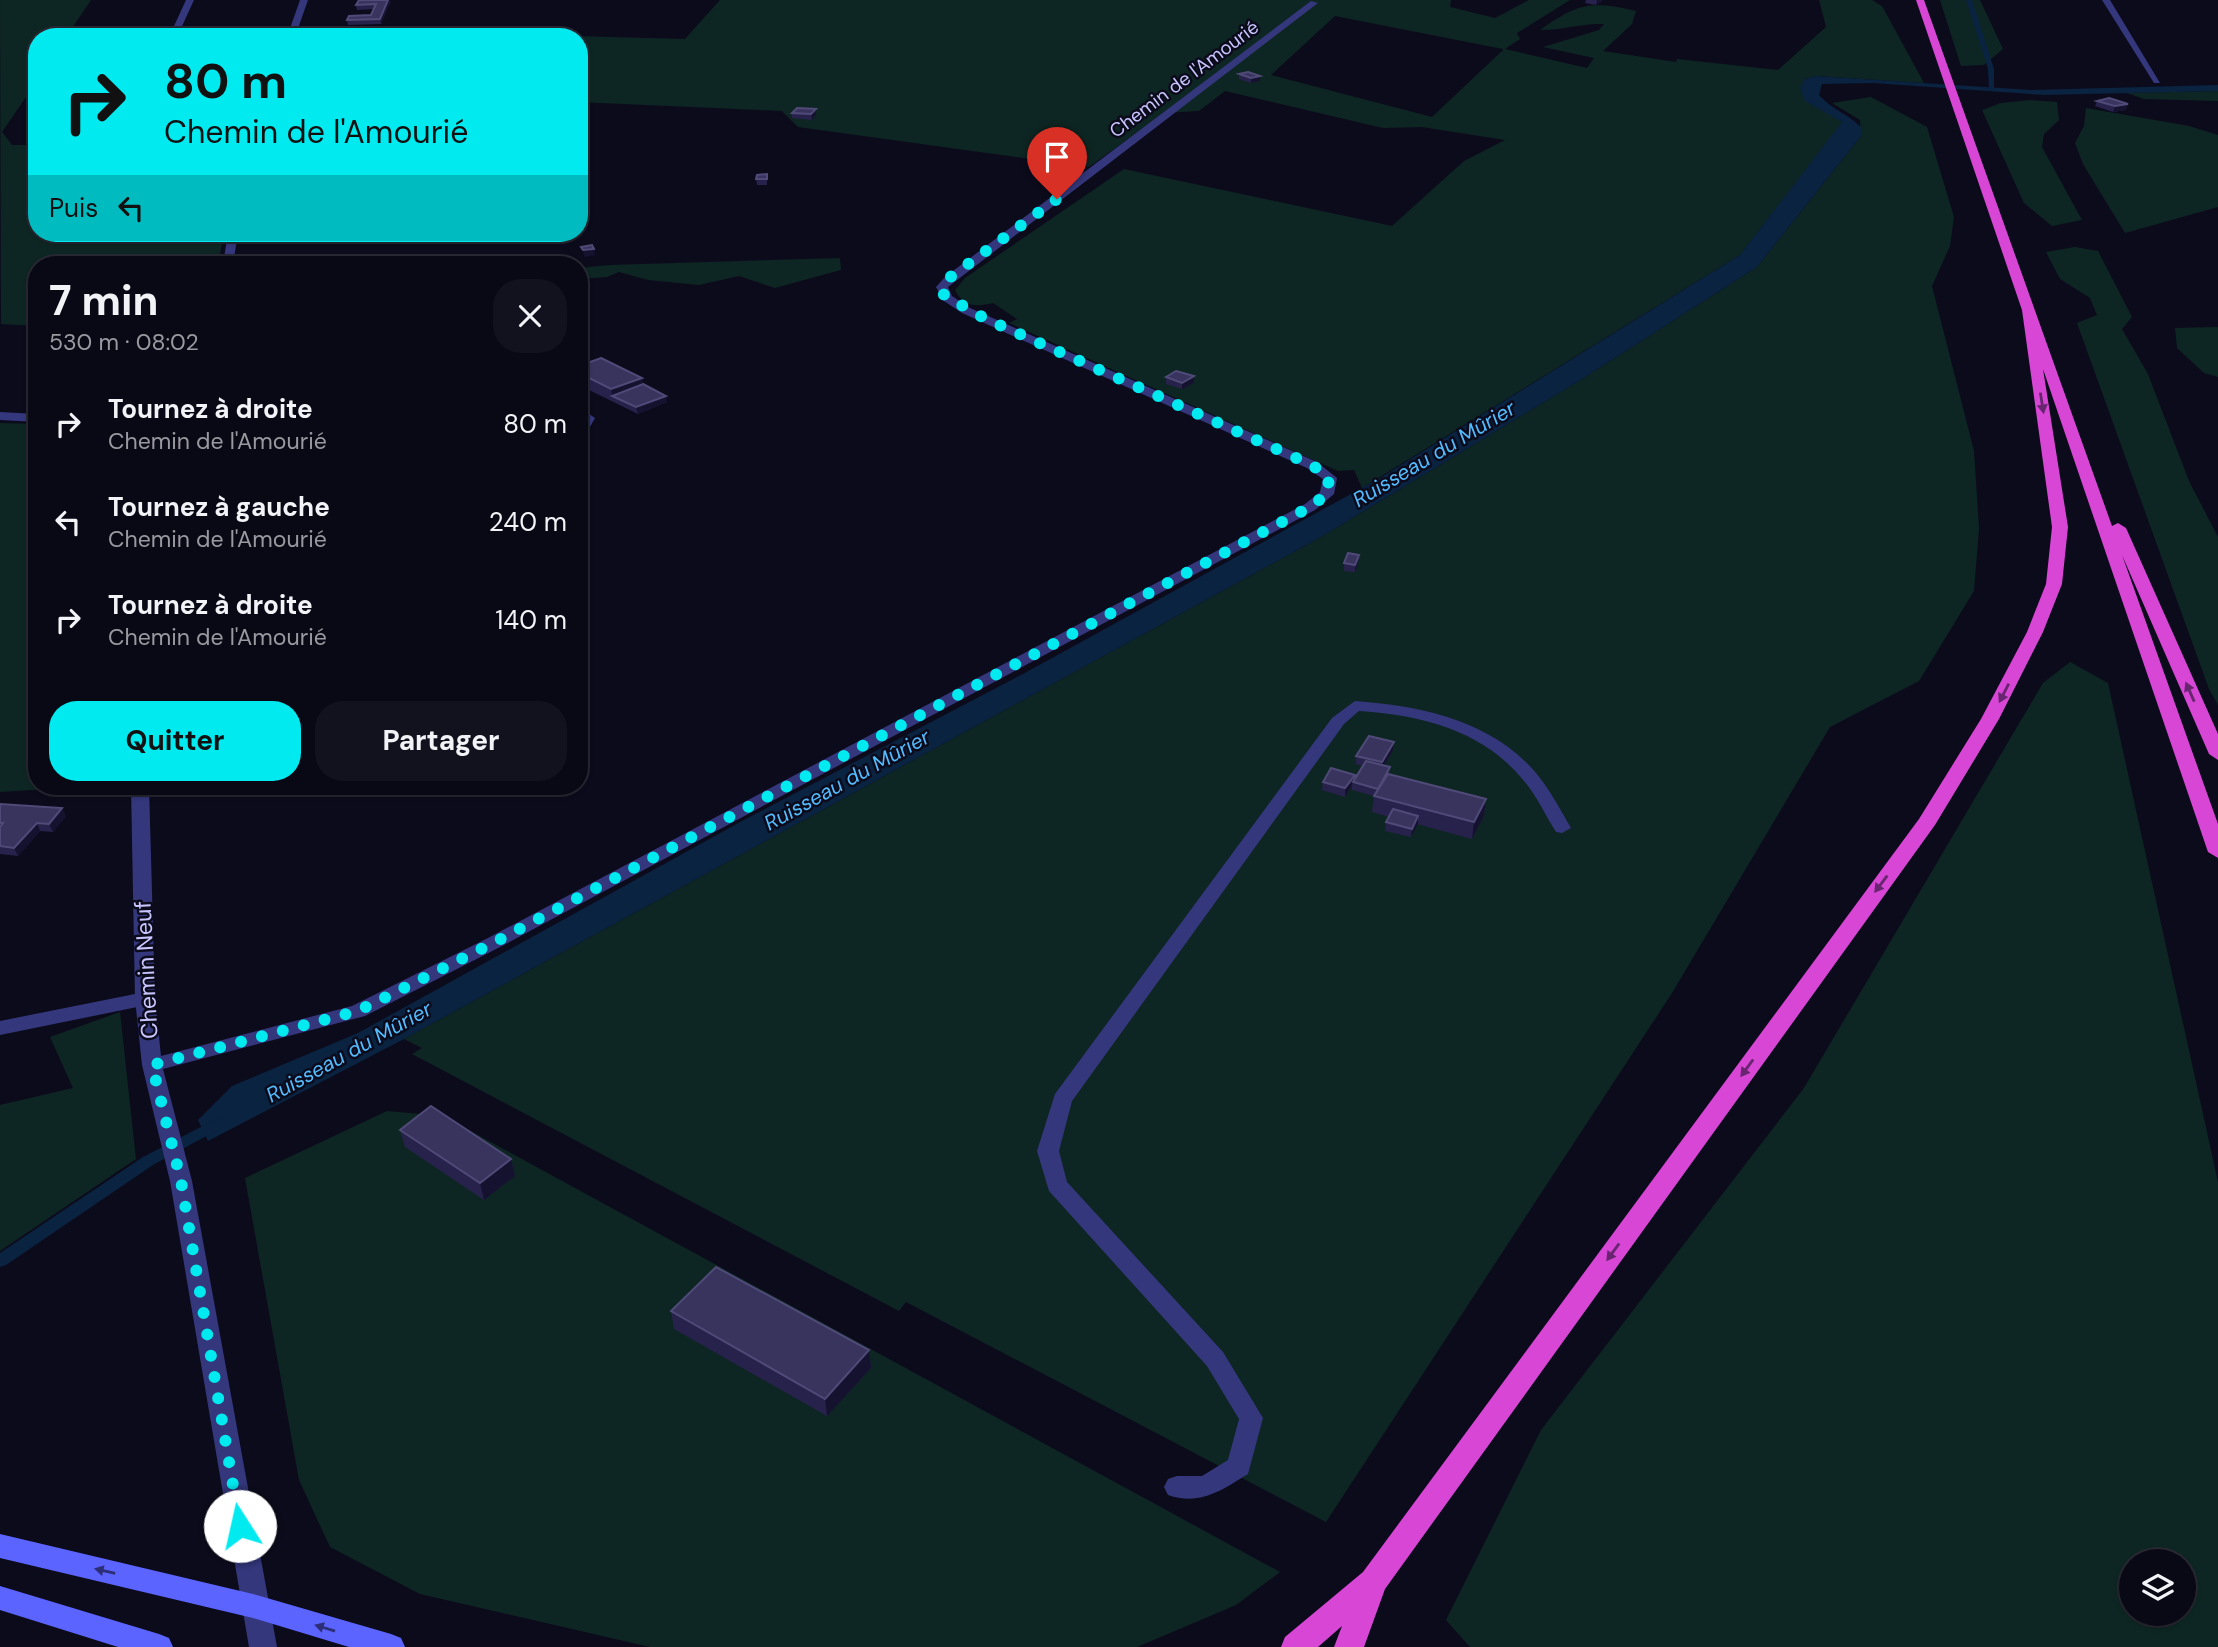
<!DOCTYPE html>
<html lang="fr">
<head>
<meta charset="utf-8">
<style>
	:root { --surface:#090815; --page:#12111e; --text:#f1f3f6; --muted:#999aa0; --line:#292934; --accent:#00eaf0 }
	body { margin:0; font-family:"DM Sans",sans-serif; background:var(--page); color:var(--text); height:100vh; display:flex; flex-direction:column; font-size:26px; white-space:nowrap }
	* { box-sizing:border-box; margin:0 }
	p { font-size:23px; color:var(--muted) }
	.icon { flex:none; width:38px; height:38px; fill:none; stroke:currentColor; stroke-width:2; stroke-linecap:round; stroke-linejoin:round }
	.map { position:relative; flex:1; overflow:hidden }
	.side { position:absolute; left:28px; top:256px; width:560px; height:539px; display:flex; flex-direction:column; background:var(--surface); border-radius:28px; box-shadow:0 2px 5px #0004,0 0 0 2px var(--line) }
	.side>* { flex:none }
	.guide { position:absolute; left:28px; top:28px; width:560px; height:214px; border-radius:28px; box-shadow:0 2px 5px #0004,0 0 0 2px var(--line); background:#00eaf0; color:#111; overflow:hidden }
	.fabs { position:absolute; left:2119px; top:1549px; display:grid; gap:14px }
	.fabs a { display:grid; place-items:center; width:77px; height:77px; border-radius:50%; background:var(--surface); box-shadow:0 2px 5px #0004,0 0 0 2px var(--line); font-size:35px }
	.pin { position:absolute; display:grid; place-items:center; width:60px; height:60px; color:#fff; margin:-72px -30px; border-radius:50% 50% 50% 0; rotate:-45deg; box-shadow:0 0 7px #0007 }
	.pin .icon { rotate:45deg }
	.me { position:absolute; width:77px; margin:-38px; rotate:350deg; stroke-linejoin:round; filter:drop-shadow(0 0 5px #0008) }
	.turn { display:flex; align-items:center; gap:24px; height:147px; padding:0 21px; font-size:32px }
	.turn .icon { width:91px; height:91px; stroke-width:2.5 }
	.turn b { display:block; font-size:49px; line-height:60px }
	.then { display:flex; align-items:center; height:66px; padding:0 21px; background:#0003; gap:14px; font-size:26px }
	.round { display:grid; place-items:center; flex:none; width:74px; height:74px; border-radius:28px; background:var(--page) }
	.headline { display:flex; align-items:center; justify-content:space-between; height:119px; padding:0 21px }
	h1 { font-size:42px; font-weight:700; line-height:52px }
	.action { display:flex; gap:14px; margin-top:auto; padding:14px 21px }
	.action a { flex:1; height:80px; border-radius:28px; background:var(--accent); color:#111; font-size:28px; font-weight:700; line-height:80px; text-align:center }
	.action a+a { background:var(--page); color:var(--text) }
	ul { padding:0; list-style:none }
	li { display:flex; align-items:center; gap:21px; height:98px; padding:0 21px }
	li div { flex:1 }
	li b { display:block; font-size:26px }
	li em { font-style:normal }
	.map>svg:first-child { display:block }
	.green { fill:#0e2623; fill-rule:evenodd }
	.water { fill:#0a2340 }
	.lines { fill:none; stroke-linecap:round; stroke-linejoin:round }
	.stream { fill:#0a2340; fill-rule:evenodd }
	.service { fill:#34377c; fill-rule:evenodd }
	.minor { fill:#34377c; fill-rule:evenodd }
	.secondary { fill:#5c64ff; fill-rule:evenodd }
	.trunk { fill:#d746d4; fill-rule:evenodd }
	.wall { fill:#27224b }
	.shaded-wall { fill:#151230 }
	.building { fill:#38345e; stroke:#4f4a77; stroke-width:2 }
	.oneway { fill:#67266f }
	.oneway2 { fill:#2c2f77 }
	.route { stroke:#00eaf0; stroke-width:12; stroke-dasharray:0 21.6 }
	.labels { text-anchor:middle; dominant-baseline:central; stroke-width:5; stroke-linejoin:round; paint-order:stroke }
	.street-label { font-size:19px; fill:#c8c5ff; stroke:#0c0b1c }
	.water-label { font-size:21px; font-style:italic; fill:#53bcff; stroke:#0c0b1c }
	.near-street-label { font-size:23px; fill:#c8c5ff; stroke:#0c0b1c }
</style>
</head>
<body>
<div class="map">
<svg width="2218" height="1647" viewBox="0 0 2218 1647">
	<rect width="100%" height="100%" fill="#0c0b1c"/>
	<path class="green" d="M 0,0 L 91,0 L 66,37 L 37,37 L 37,81 L 2,132 L 12,145 L 37,145 L 37,233 L 224,233 L 218,264 L 37,264 L 37,326 L 1,324 Z
		M 720,0 L 1451,0 L 1450,7 L 1495,18 L 1529,0 L 1570,0 L 1517,33 L 1520,39 L 1505,49 L 1587,68 L 1594,58 L 1543,47 L 1599,30 L 1604,24 C 1582,23 1563,30 1540,30 C 1577,4 1590,0 1636,11 L 1632,24 L 1603,51 L 1676,62 L 1677,59 L 1778,70 L 1826,27 L 1819,0 L 1872,0 L 1882,6 L 1924,83 L 1816,76 L 1805,79 L 1807,102 L 1841,120 L 1842,123 L 1740,255 L 1362,488 L 1354,470 L 1338,471 L 1009,323 L 1017,319 L 993,303 C 976,307 964,307 955,290 L 965,278 L 1124,169 L 1392,226 L 1464,161 L 1505,140 L 1422,127 L 1383,128 L 1225,91 L 1199,111 L 1164,113 L 1089,167 L 798,127 L 782,111 L 579,102 L 579,37 L 300,37 L 301,33 L 388,28 L 386,31 L 685,39 ZM 1335,16 L 1503,49 L 1503,50 L 1432,117 L 1271,75 Z
		M 1940,0 L 1980,0 L 2003,49 L 1984,65 L 1961,66 Z
		M 2218,91 L 2218,101 L 2144,99 L 2127,93 Z
		M 1871,97 L 1927,127 L 1954,217 L 1950,246 L 1932,286 L 1974,451 L 1979,528 L 1974,591 L 1919,681 L 1830,727 L 1672,993 L 1326,1522 L 906,1302 L 899,1311 L 412,1054 L 422,1048 L 404,1039 L 1321,537 L 1579,381 L 1757,267 L 1861,136 L 1860,120 L 1832,103 Z
		M 2030,100 L 2057,102 L 2059,120 L 2044,134 L 2042,147 L 2082,220 L 2052,226 L 2024,203 L 1982,110 L 2001,103 Z
		M 2086,108 L 2189,126 L 2218,135 L 2218,207 L 2125,233 L 2083,164 L 2075,143 L 2084,126 Z
		M 2075,247 L 2098,251 L 2132,317 L 2122,329 L 2148,374 L 2189,481 L 2218,537 L 2218,705 L 2209,689 L 2077,323 L 2097,315 L 2090,298 L 2060,279 L 2046,252 Z
		M 840,258 L 841,270 L 775,288 L 739,276 L 699,285 L 648,280 L 619,272 L 607,277 L 579,279 L 579,268 L 610,265 Z
		M 2218,327 L 2218,377 L 2204,373 L 2177,348 L 2175,328 Z
		M 0,423 L 37,424 L 37,786 L 97,786 L 0,792 Z
		M 2070,662 L 2108,683 L 2218,1182 L 2218,1647 L 1470,1647 L 1446,1620 L 1541,1430 L 1804,1088 L 2043,683 ZM 2184,1561 L 2184,1614 L 2132,1614 L 2132,1561 Z
		M 120,1012 L 136,1159 L 0,1251 L 0,1105 L 73,1088 L 50,1037 Z
		M 387,1111 L 443,1116 L 1280,1572 L 1236,1605 L 1137,1647 L 650,1647 L 420,1594 L 330,1547 L 299,1480 L 245,1178 Z"/>
	<path class="water" d="M 1816,76 L 2031,90 L 2218,85 L 2218,91 L 2044,95 L 1873,83 L 1822,84 L 1819,95 C 1831,109 1848,114 1861,127 L 1861,136 L 1757,267 L 1579,381 L 1321,537 L 404,1039 L 208,1141 L 198,1120 L 232,1086 L 358,1033 L 742,821 L 1021,675 L 1380,478 L 1740,255 L 1842,122 L 1805,101 L 1800,88 L 1805,79 Z"/>
	<g class="lines">
		<path class="stream" d="M 1966,0 L 1972,0 L 1994,69 L 1994,91 L 1989,90 L 1988,69 Z
			M 218,1118 L 223,1119 L 225,1123 L 223,1127 L 153,1165 L 6,1265 L 0,1267 L 0,1253 L 143,1157 Z"/>
		<path class="service" d="M 186,0 L 194,0 L 177,37 L 169,37 Z
			M 2102,0 L 2110,0 L 2160,83 L 2154,83 Z
			M 0,412 L 37,414 L 37,422 L 0,420 Z
			M 589,414 L 595,418 L 584,437 L 579,438 L 579,423 L 584,415 Z
			M 1355,701 C 1421,706 1491,720 1536,773 C 1550,790 1560,809 1571,828 L 1562,833 L 1556,832 C 1545,815 1537,796 1524,781 C 1483,730 1421,715 1359,711 L 1344,724 L 1072,1101 L 1059,1151 L 1067,1182 L 1223,1352 L 1263,1418 L 1248,1474 C 1222,1490 1200,1506 1168,1495 L 1164,1487 L 1168,1479 L 1177,1476 L 1202,1476 L 1228,1460 L 1239,1419 L 1207,1366 L 1049,1191 L 1037,1151 L 1055,1094 L 1332,718 Z
			M 145,992 L 152,994 L 155,999 L 152,1004 L 0,1035 L 0,1021 Z"/>
		<path class="minor" d="M 300,0 L 308,0 L 295,37 L 287,37 Z
			M 1311,1 L 1318,3 L 948,287 L 952,296 L 970,308 L 1317,462 L 1337,478 L 1334,494 L 1315,510 L 502,946 L 365,1016 L 163,1069 L 192,1181 L 277,1647 L 249,1647 L 170,1181 L 142,1065 L 135,999 L 131,786 L 149,786 L 155,999 L 161,1056 L 352,1006 L 488,938 L 1305,504 L 1320,492 L 1323,479 L 1307,468 L 962,313 L 944,301 L 936,287 L 945,277 Z
			M 228,233 L 238,233 L 233,264 L 223,264 Z"/>
		<path class="secondary" d="M 0,1534 L 253,1594 L 391,1634 L 401,1638 L 405,1647 L 349,1647 L 253,1618 L 0,1558 Z
			M 0,1586 L 159,1634 L 169,1638 L 173,1647 L 118,1647 L 0,1610 Z"/>
		<path class="trunk" d="M 1916,0 L 1924,0 L 2112,526 L 2118,523 L 2126,528 L 2218,734 L 2218,760 L 2209,754 L 2122,555 L 2218,824 L 2218,858 L 2208,852 L 2043,369 L 2068,527 L 2062,584 L 2043,632 L 1999,719 L 1935,825 L 1385,1589 L 1364,1647 L 1334,1647 L 1342,1626 L 1318,1647 L 1281,1647 L 1285,1637 L 1363,1572 L 1919,819 L 1981,719 L 2027,632 L 2046,584 L 2052,527 L 2022,310 Z"/>
	</g>
	<path class="wall" d="M 1586,0 L 1602,0 L 1601,2 L 1596,5 L 1585,3 Z
		M 391,1 L 381,24 L 348,25 L 347,20 L 371,15 L 374,9 L 357,10 L 356,5 Z
		M 1239,74 L 1260,76 L 1260,81 L 1251,83 L 1239,79 Z
		M 2097,101 L 2126,110 L 2113,112 L 2095,106 Z
		M 816,109 L 816,115 L 812,120 L 792,118 L 792,113 Z
		M 767,174 L 767,185 L 757,185 L 756,179 Z
		M 579,366 L 643,384 L 667,402 L 638,414 L 579,385 Z
		M 1166,377 L 1194,383 L 1182,389 L 1166,384 Z
		M 1359,555 L 1358,563 L 1355,572 L 1344,571 L 1344,563 Z
		M 1394,742 L 1393,750 L 1385,765 L 1390,767 L 1389,775 L 1486,799 L 1484,816 L 1472,839 L 1417,824 L 1411,837 L 1385,831 L 1386,822 L 1389,817 L 1372,812 L 1374,796 L 1352,790 L 1352,785 L 1345,797 L 1322,790 L 1323,782 L 1354,780 L 1363,766 L 1356,764 L 1356,756 Z
		M 65,786 L 83,786 L 84,789 L 81,796 L 67,796 L 64,788 Z
		M 0,804 L 66,816 L 53,832 L 40,831 L 18,856 L 0,854 Z
		M 400,1130 L 511,1159 L 515,1176 L 484,1200 L 405,1147 Z
		M 671,1311 L 869,1350 L 871,1368 L 827,1416 L 674,1329 Z"/>
	<path class="shaded-wall" d="M 388,0 L 391,1 L 381,24 L 380,19 Z
		M 1597,0 L 1602,0 L 1601,2 L 1596,5 Z
		M 1260,76 L 1260,81 L 1251,83 L 1251,78 Z
		M 2128,104 L 2126,110 L 2113,112 L 2115,106 Z
		M 816,109 L 816,115 L 812,120 L 811,114 Z
		M 594,249 L 595,255 L 584,257 L 583,250 Z
		M 1194,376 L 1194,383 L 1182,389 L 1182,383 Z
		M 642,378 L 644,391 L 612,396 L 611,389 Z
		M 666,396 L 667,402 L 638,414 L 636,407 Z
		M 1359,555 L 1358,563 L 1355,572 L 1355,565 Z
		M 1394,742 L 1393,750 L 1382,770 L 1382,762 Z
		M 1355,775 L 1354,783 L 1353,782 L 1352,785 L 1345,797 L 1345,788 Z
		M 79,786 L 83,786 L 84,789 L 81,796 L 78,788 Z
		M 1486,799 L 1484,816 L 1472,839 L 1474,822 Z
		M 62,808 L 66,816 L 53,832 L 49,824 Z
		M 1418,816 L 1418,824 L 1411,837 L 1412,829 Z
		M 37,823 L 40,831 L 18,856 L 14,848 Z
		M 511,1159 L 515,1176 L 484,1200 L 480,1183 Z
		M 869,1350 L 871,1368 L 827,1416 L 825,1399 Z"/>
	<path class="building" d="M 359,0 L 388,0 L 380,19 L 347,20 L 349,16 L 371,15 L 376,4 L 356,5 Z
		M 1248,72 L 1260,76 L 1251,78 L 1239,74 Z
		M 2109,98 L 2128,104 L 2115,106 L 2097,101 Z
		M 797,108 L 816,109 L 811,114 L 792,113 Z
		M 767,174 L 767,179 L 756,179 L 757,175 Z
		M 592,245 L 594,249 L 583,250 L 581,247 Z
		M 601,358 L 642,378 L 611,389 L 579,373 L 579,366 Z
		M 1176,371 L 1194,376 L 1182,383 L 1166,377 Z
		M 643,384 L 666,396 L 636,407 L 612,396 Z
		M 1348,553 L 1359,555 L 1355,565 L 1344,563 Z
		M 1369,736 L 1394,742 L 1382,762 L 1356,756 Z
		M 1366,761 L 1390,767 L 1378,789 L 1353,782 Z
		M 1331,768 L 1355,775 L 1345,788 L 1323,782 Z
		M 1388,774 L 1486,799 L 1474,822 L 1374,796 Z
		M 65,786 L 79,786 L 78,788 L 64,788 Z
		M 0,804 L 62,808 L 49,824 L 37,823 L 14,848 L 0,846 L 0,827 L 3,823 L 0,823 Z
		M 1393,809 L 1418,816 L 1412,829 L 1386,822 Z
		M 431,1106 L 511,1159 L 480,1183 L 400,1130 Z
		M 716,1267 L 869,1350 L 825,1399 L 671,1311 Z"/>
	<defs><path id="oneway-solid" d="M-6-.8H1V-3.2L6.5 0L1 3.2V.8H-6Z" transform="scale(1.75)"/></defs>
	<g class="oneway">
		<use href="#oneway-solid" transform="translate(2042 403) rotate(81)"/>
		<use href="#oneway-solid" transform="translate(2190 692) rotate(-114)"/>
		<use href="#oneway-solid" transform="translate(2004 693) rotate(117)"/>
		<use href="#oneway-solid" transform="translate(1881 884) rotate(127)"/>
		<use href="#oneway-solid" transform="translate(1747 1068) rotate(126)"/>
		<use href="#oneway-solid" transform="translate(1613 1252) rotate(126)"/>
	</g>
	<g class="oneway2">
		<use href="#oneway-solid" transform="translate(105 1571) rotate(-167)"/>
		<use href="#oneway-solid" transform="translate(325 1628) rotate(-163)"/>
	</g>
	<g class="lines">
		<path class="route" d="M 240,1526 L 181,1181 L 152,1065 L 358,1011 L 495,942 L 1310,507 L 1327,494 L 1329,478 L 1312,465 L 986,319 L 944,295 L 942,287 L 949,278 L 1057,199"/>
	</g>
	<g class="labels">
		<g class="street-label">
			<text transform="translate(1184 79) rotate(-37)">Chemin de l'Amourié</text>
		</g>
		<g class="water-label">
			<text transform="translate(1434 454) rotate(-31)">Ruisseau du Mûrier</text>
			<text transform="translate(847 780) rotate(-29)">Ruisseau du Mûrier</text>
			<text transform="translate(349 1052) rotate(-29)">Ruisseau du Mûrier</text>
		</g>
		<g class="near-street-label">
			<text transform="translate(146 970) rotate(-93)">Chemin Neuf</text>
		</g>
	</g>
</svg>
<div class="fabs">
<a><svg class="icon" aria-label="layers" viewBox="0 0 24 24"><path d="M12 4l9 5-9 5-9-5zM3 14l9 5 9-5"/></svg></a>
</div>
<div class="pin" style="left:1057px;top:199px;background:#d93025"><svg class="icon" aria-label="arrive" viewBox="0 0 24 24"><path d="M6 21V4h12l-3 4 3 4H6"/></svg></div>
<svg class="me" style="left:240px;top:1526px" viewBox="-20 -20 40 40"><circle r="19" fill="#fff"/><path d="M0-13L10 11 0 6-10 11z" fill="#00eaf0"/></svg>
<div class="guide">
<div class="turn"><svg class="icon" aria-label="right" viewBox="0 0 24 24"><path d="M7 20v-9h11M14 6l5 5-5 5"/></svg><div><b>80 m</b>Chemin de l'Amourié</div></div>
<div class="then">Puis<svg class="icon" aria-label="left" viewBox="0 0 24 24"><path d="M17 20v-9H6M10 6l-5 5 5 5"/></svg></div>
</div>
<section class="side">
<div class="headline"><div><h1>7 min</h1><p>530 m · 08:02</p></div><a class="round"><svg class="icon" aria-label="close" viewBox="0 0 24 24"><path d="M6 6l12 12M18 6L6 18"/></svg></a></div>
<ul>
<li><svg class="icon" aria-label="right" viewBox="0 0 24 24"><path d="M7 20v-9h11M14 6l5 5-5 5"/></svg><div><b>Tournez à droite</b><p>Chemin de l'Amourié</p></div><em>80 m</em></li>
<li><svg class="icon" aria-label="left" viewBox="0 0 24 24"><path d="M17 20v-9H6M10 6l-5 5 5 5"/></svg><div><b>Tournez à gauche</b><p>Chemin de l'Amourié</p></div><em>240 m</em></li>
<li><svg class="icon" aria-label="right" viewBox="0 0 24 24"><path d="M7 20v-9h11M14 6l5 5-5 5"/></svg><div><b>Tournez à droite</b><p>Chemin de l'Amourié</p></div><em>140 m</em></li>
</ul>
<div class="action"><a>Quitter</a><a>Partager</a></div>
</section>
</div>
</body>
</html>
